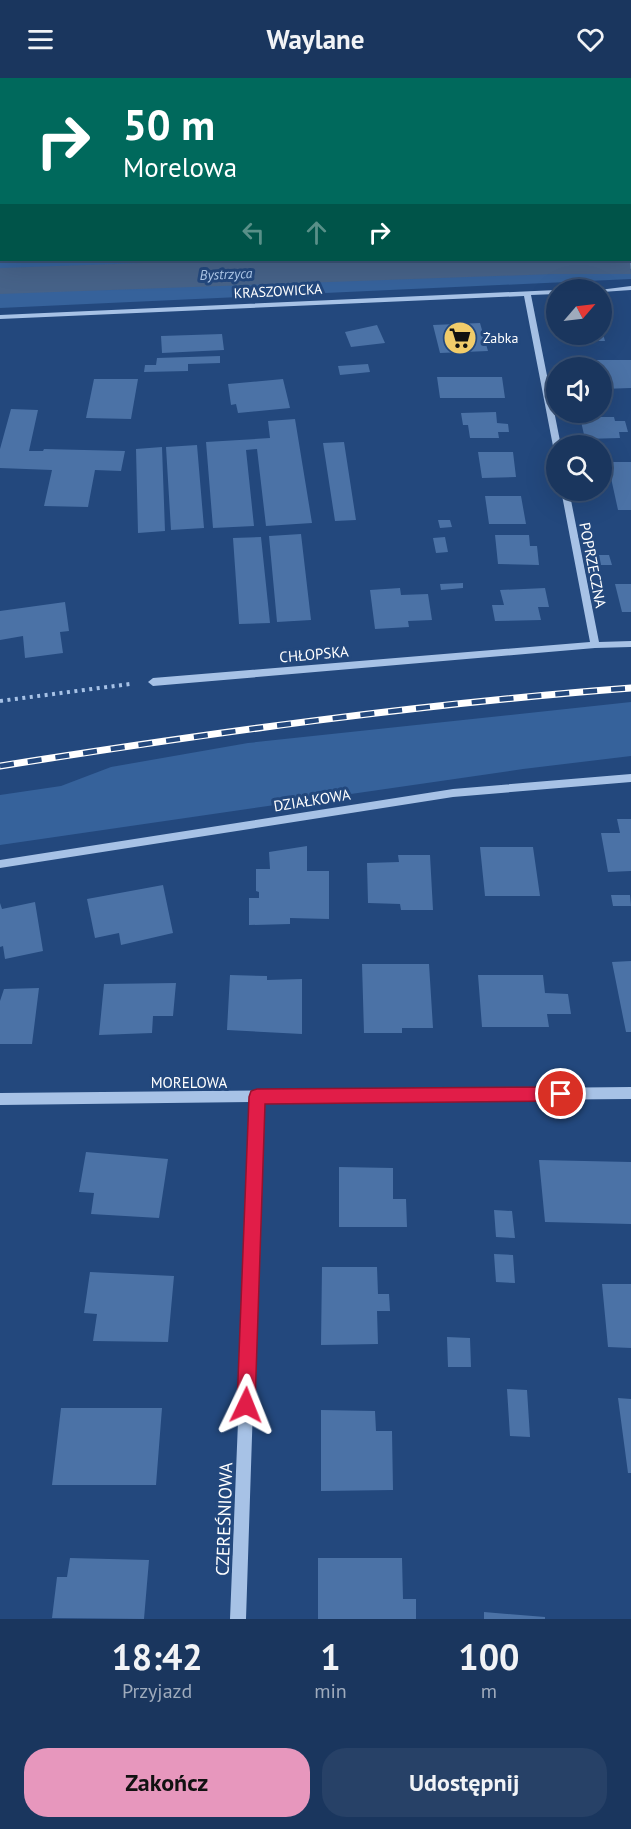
<!DOCTYPE html>
<html lang="pl">
<head>
<meta charset="utf-8">
<style>
	:root { --surface:#1a365e; --page:#274167; --text:#f1f3f6; --muted:#9fabbc; --line:#385073; --accent:#e797bd }
	body { margin:0; font-family:"PT Sans",sans-serif; background:var(--page); color:var(--text); height:100vh; display:flex; flex-direction:column; font-size:22px; white-space:nowrap }
	* { box-sizing:border-box; margin:0 }
	p { font-size:20px; color:var(--muted) }
	.icon { flex:none; width:33px; height:33px; fill:none; stroke:currentColor; stroke-width:2; stroke-linecap:round; stroke-linejoin:round }
	.map { position:relative; height:1541px; overflow:hidden }
	.panel { display:flex; flex-direction:column; background:var(--surface); flex:1 }
	.panel>* { flex:none }
	.banner { position:absolute; left:0px; top:0px; width:632px; height:183px; box-shadow:0 6px 24px #0002,0 0 0 2px var(--line); background:#00695c; color:#fff; overflow:hidden }
	.needle { width:39px; rotate:62deg }
	.fabs { position:absolute; left:546px; top:201px; display:grid; gap:12px }
	.fabs a { display:grid; place-items:center; width:66px; height:66px; border-radius:50%; background:var(--surface); box-shadow:0 6px 24px #0002,0 0 0 2px var(--line); font-size:30px }
	.pin { position:absolute; display:grid; place-items:center; width:51px; height:51px; color:#fff; margin:-26px; border:3px solid #fff; border-radius:50%; box-shadow:0 2px 6px #0007 }
	.me { position:absolute; width:66px; margin:-33px; rotate:2deg; stroke-linejoin:round; filter:drop-shadow(0 0 4px #0008) }
	.turn { display:flex; align-items:center; gap:21px; height:126px; padding:0 24px; font-size:27px }
	.turn .icon { width:78px; height:78px; stroke-width:2.5 }
	.turn b { display:block; font-size:42px; line-height:51px }
	.lanes { display:flex; align-items:center; height:57px; padding:0 24px; background:#0003; justify-content:center; gap:30px; direction:ltr }
	.lanes .off { opacity:.35 }
	.eta { display:flex; justify-content:space-evenly; align-items:center; height:102px; text-align:center }
	.eta b { font-size:36px; font-weight:700; line-height:42px }
	.cta { display:flex; gap:12px; margin-top:auto; padding:12px 24px }
	.cta a { flex:1; height:69px; border-radius:24px; background:var(--accent); color:#111; font-size:24px; font-weight:700; line-height:69px; text-align:center }
	.cta a+a { background:var(--page); color:var(--text) }
	header { display:flex; justify-content:space-between; align-items:center; height:78px; padding:0 24px; background:var(--surface); font-size:27px; font-weight:700 }
	.map>svg:first-child { display:block }
	.green { fill:#36629b }
	.water { fill:#466288; stroke:#9bbde7; stroke-width:1.5 }
	.lines { fill:none; stroke-linecap:round; stroke-linejoin:round }
	.river { fill:#466288; fill-rule:evenodd }
	.building { fill:#4b72a6 }
	.path { stroke:#a7c2e6; stroke-width:4; stroke-dasharray:3 4.5; stroke-linecap:butt }
	.minor { fill:#a7c2e6; fill-rule:evenodd }
	.rail-casing { stroke:#fff; stroke-width:7 }
	.rail { stroke:#23487d; stroke-width:4.5; stroke-dasharray:14; stroke-linecap:butt }
	.route { fill:#e11d48; stroke:#92132f; stroke-width:1.5 }
	.labels { text-anchor:middle; dominant-baseline:central; stroke-width:6; stroke-linejoin:round; paint-order:stroke }
	.far-water-label { font-size:14px; font-style:italic; fill:#b2ccee; stroke:#23487d }
	.far-street-label { font-size:14px; fill:#fff; stroke:#23487d }
	.far-poi-label { font-size:14px; fill:#fff; stroke:#23487d; text-anchor:start }
	.street-label { font-size:15px; fill:#fff; stroke:#23487d }
	.near-street-label { font-size:18px; fill:#fff; stroke:#23487d }
</style>
</head>
<body>
<header><svg class="icon" aria-label="menu" viewBox="0 0 24 24"><path d="M4 6h16M4 12h16M4 18h16"/></svg>Waylane<svg class="icon" aria-label="heart" viewBox="0 0 24 24"><path d="M12 20l-8-8c-3-5 5-10 8-4 3-6 11-1 8 4z"/></svg></header>
<div class="map">
<svg width="631" height="1541" viewBox="0 0 631 1541">
	<rect width="100%" height="100%" fill="#23487d"/>
	<path class="green" d="M 0,179 L 2,182 L 553,182 L 559,192 L 631,190 L 631,201 L 0,230 Z
		M 631,624 L 631,678 L 523,691 L 0,767 L 0,717 L 61,708 L 111,689 L 248,665 Z"/>
	<path class="water" d="M 630,164 L 631,190 L 558,192 L 553,182 L 630,182 Z"/>
	<g class="lines">
		<path class="river" d="M 630,170 L 631,196 L 554,196 L 0,216 L 0,190 L 229,182 L 630,182 Z"/>
	</g>
	<path class="building" d="M 480,245 L 488,273 L 440,275 L 433,247 Z
		M 377,247 L 385,265 L 351,269 L 345,254 Z
		M 222,256 L 224,272 L 162,275 L 161,258 Z
		M 561,256 L 603,256 L 605,263 L 563,263 Z
		M 220,278 L 220,285 L 188,286 L 188,293 L 144,294 L 145,287 L 156,287 L 157,280 Z
		M 568,282 L 631,282 L 631,310 L 602,311 L 602,290 L 569,290 Z
		M 368,286 L 370,294 L 340,297 L 338,288 Z
		M 437,299 L 502,299 L 505,320 L 440,320 Z
		M 94,301 L 138,301 L 131,341 L 86,340 Z
		M 283,301 L 290,330 L 238,335 L 236,326 L 231,327 L 228,306 Z
		M 11,331 L 38,332 L 29,373 L 43,373 L 44,371 L 125,373 L 121,393 L 95,392 L 88,429 L 44,428 L 52,392 L 0,390 L 0,371 Z
		M 496,334 L 497,345 L 508,346 L 509,354 L 498,354 L 499,360 L 470,360 L 468,347 L 463,347 L 461,335 Z
		M 580,339 L 614,339 L 615,343 L 625,343 L 628,354 L 619,354 L 620,360 L 585,361 Z
		M 295,341 L 312,445 L 266,448 L 257,371 L 246,372 L 254,448 L 213,450 L 206,364 L 270,360 L 268,343 Z
		M 344,364 L 356,442 L 335,443 L 323,365 Z
		M 197,367 L 204,450 L 171,452 L 166,369 Z
		M 162,369 L 165,453 L 138,455 L 136,371 Z
		M 478,374 L 513,374 L 516,399 L 482,400 Z
		M 602,384 L 631,384 L 631,432 L 618,432 L 611,400 L 605,400 Z
		M 485,418 L 521,418 L 526,446 L 489,446 Z
		M 438,442 L 450,442 L 452,449 L 440,450 Z
		M 301,456 L 311,542 L 277,544 L 269,458 Z
		M 495,457 L 529,457 L 530,468 L 537,468 L 539,487 L 498,486 Z
		M 261,459 L 270,545 L 239,546 L 233,460 Z
		M 445,459 L 448,474 L 436,475 L 433,460 Z
		M 596,477 L 609,477 L 612,487 L 598,487 Z
		M 463,505 L 463,510 L 441,512 L 440,506 Z
		M 615,506 L 631,506 L 631,534 L 622,534 Z
		M 400,510 L 401,517 L 428,516 L 432,542 L 408,543 L 409,549 L 375,551 L 370,512 Z
		M 545,510 L 549,529 L 538,529 L 541,542 L 495,543 L 492,527 L 504,527 L 500,512 Z
		M 65,524 L 69,553 L 60,554 L 63,575 L 25,580 L 23,558 L 0,562 L 0,533 Z
		M 617,741 L 631,741 L 631,793 L 608,794 L 601,755 L 620,755 Z
		M 307,768 L 307,793 L 329,793 L 329,841 L 290,840 L 290,846 L 249,847 L 249,820 L 259,820 L 259,814 L 256,813 L 256,791 L 270,791 L 269,774 Z
		M 480,769 L 533,769 L 540,818 L 485,818 Z
		M 398,777 L 430,777 L 433,832 L 401,832 L 400,826 L 368,825 L 367,785 L 399,784 Z
		M 163,807 L 173,855 L 121,867 L 119,855 L 95,860 L 87,821 Z
		M 611,817 L 630,817 L 631,828 L 613,828 Z
		M 35,824 L 43,873 L 5,881 L 3,868 L 0,869 L 0,825 L 2,831 Z
		M 631,883 L 631,954 L 626,954 L 612,884 Z
		M 362,886 L 429,886 L 433,950 L 402,950 L 402,955 L 364,955 Z
		M 230,897 L 267,898 L 267,902 L 302,901 L 302,956 L 227,952 Z
		M 478,897 L 543,897 L 545,915 L 568,916 L 571,936 L 547,936 L 549,949 L 482,949 Z
		M 176,905 L 173,938 L 153,938 L 152,955 L 99,957 L 104,906 Z
		M 39,910 L 32,966 L 0,966 L 0,923 L 4,911 Z
		M 86,1074 L 168,1081 L 159,1140 L 91,1136 L 94,1115 L 79,1114 Z
		M 539,1082 L 631,1084 L 631,1146 L 545,1144 Z
		M 339,1089 L 393,1090 L 393,1121 L 406,1121 L 407,1149 L 339,1149 Z
		M 494,1132 L 512,1133 L 515,1160 L 496,1159 Z
		M 494,1176 L 513,1177 L 515,1205 L 496,1204 Z
		M 322,1189 L 377,1189 L 378,1216 L 389,1216 L 390,1233 L 377,1233 L 378,1266 L 321,1267 Z
		M 90,1194 L 174,1198 L 168,1264 L 93,1263 L 97,1236 L 84,1235 Z
		M 602,1206 L 631,1206 L 631,1270 L 608,1269 Z
		M 447,1259 L 470,1260 L 471,1289 L 448,1289 Z
		M 507,1311 L 527,1312 L 530,1359 L 510,1358 Z
		M 618,1320 L 631,1321 L 631,1395 L 628,1395 Z
		M 61,1330 L 162,1330 L 156,1407 L 52,1407 Z
		M 321,1332 L 375,1333 L 376,1353 L 392,1353 L 393,1412 L 321,1413 Z
		M 70,1480 L 149,1482 L 144,1541 L 52,1540 L 57,1499 L 67,1499 Z
		M 318,1480 L 402,1480 L 403,1521 L 416,1521 L 416,1541 L 318,1541 Z
		M 484,1534 L 545,1539 L 545,1541 L 484,1541 Z"/>
	<g class="lines">
		<path class="path" d="M 0,623 L 130,606"/>
		<path class="minor" d="M 157,0 L 164,0 L 155,2 Z
			M 461,0 L 467,0 L 467,2 L 461,2 Z
			M 2,84 L 2,89 L 0,89 L 0,85 Z
			M 631,208 L 631,212 L 602,214 L 602,212 L 599,212 Z
			M 556,212 L 556,216 L 531,217 L 561,368 L 556,368 L 556,370 L 553,368 L 524,218 L 0,241 L 0,237 Z
			M 561,412 L 569,412 L 599,564 L 631,563 L 631,569 L 595,570 L 153,608 L 148,604 L 153,600 L 590,564 Z
			M 631,696 L 631,704 L 453,719 L 0,790 L 0,782 L 453,711 Z
			M 631,1009 L 631,1021 L 263,1024 L 246,1541 L 230,1541 L 251,1024 L 0,1027 L 0,1015 Z"/>
		<g class="rail-casing">
			<path id="rail" d="M 0,688 C 210,655 419,626 631,610"/>
		</g>
		<use href="#rail" class="rail"/>
	</g>
	<path class="route" d="M 561,1009 L 567,1011 L 569,1016 L 567,1021 L 561,1023 L 265,1026 L 255,1327 L 252,1334 L 246,1336 L 239,1334 L 237,1327 L 249,1019 L 251,1013 L 257,1011 Z"/>
	<defs>
		<g id="supermarket-disc" transform="scale(1.725)"><circle r="9.5" fill="#f1cc6a" stroke="#23487d"/><path d="M-6-5.5h2.5l.6 2H6L4.5 2H-2.5L-4.4-4H-6ZM-1.5 3.2a1.3 1.3 0 1 0 .1 0ZM3 3.2a1.3 1.3 0 1 0 .1 0Z" fill="#111"/></g>
	</defs>
	<g fill-rule="evenodd">
		<use href="#supermarket-disc" x="460" y="260"/>
	</g>
	<g class="labels">
		<g class="far-water-label">
			<text transform="translate(226 196) rotate(-2)">Bystrzyca</text>
		</g>
		<g class="far-street-label">
			<text transform="translate(278 213) rotate(-3)">KRASZOWICKA</text>
		</g>
		<g class="far-poi-label">
			<text x="483" y="260">Żabka</text>
		</g>
		<g class="street-label">
			<text transform="translate(593 487) rotate(79)">POPRZECZNA</text>
			<text transform="translate(314 576) rotate(-5)">CHŁOPSKA</text>
			<text transform="translate(312 722) rotate(-9)">DZIAŁKOWA</text>
			<text x="189" y="1004">MORELOWA</text>
		</g>
		<g class="near-street-label">
			<text transform="translate(224 1441) rotate(-88)">CZEREŚNIOWA</text>
		</g>
	</g>
</svg>
<div class="fabs">
<a><svg class="needle" viewBox="-14 -14 28 28"><path d="M0-13l5 13h-10z" fill="#e53935"/><path d="M0 13l5-13h-10z" fill="#9fabbc"/></svg></a>
<a><svg class="icon" aria-label="sound" viewBox="0 0 24 24"><path d="M4 9h4l5-4v14l-5-4H4zM17 9q2 3 0 6"/></svg></a>
<a><svg class="icon" aria-label="search" viewBox="0 0 24 24"><circle cx="10" cy="10" r="6"/><path d="M15 15l6 6"/></svg></a>
</div>
<div class="pin" style="left:561px;top:1016px;background:#d93025"><svg class="icon" aria-label="arrive" viewBox="0 0 24 24"><path d="M6 21V4h12l-3 4 3 4H6"/></svg></div>
<svg class="me" style="left:246px;top:1327px" viewBox="-20 -20 40 40"><path d="M0-17L14 15 0 8-14 15z" fill="#e11d48" stroke="#fff" stroke-width="4"/></svg>
<div class="banner">
<div class="turn"><svg class="icon" aria-label="right" viewBox="0 0 24 24"><path d="M7 20v-9h11M14 6l5 5-5 5"/></svg><div><b>50 m</b>Morelowa</div></div>
<div class="lanes"><svg class="icon off" aria-label="left" viewBox="0 0 24 24"><path d="M17 20v-9H6M10 6l-5 5 5 5"/></svg><svg class="icon off" aria-label="ahead" viewBox="0 0 24 24"><path d="M12 20V5M6 11l6-6 6 6"/></svg><svg class="icon" aria-label="right" viewBox="0 0 24 24"><path d="M7 20v-9h11M14 6l5 5-5 5"/></svg></div>
</div>
</div>
<section class="panel">
<div class="eta">
<div><b>18:42</b><p>Przyjazd</p></div>
<div><b>1</b><p>min</p></div>
<div><b>100</b><p>m</p></div>
</div>
<div class="cta"><a>Zakończ</a><a>Udostępnij</a></div>
</section>
</body>
</html>
